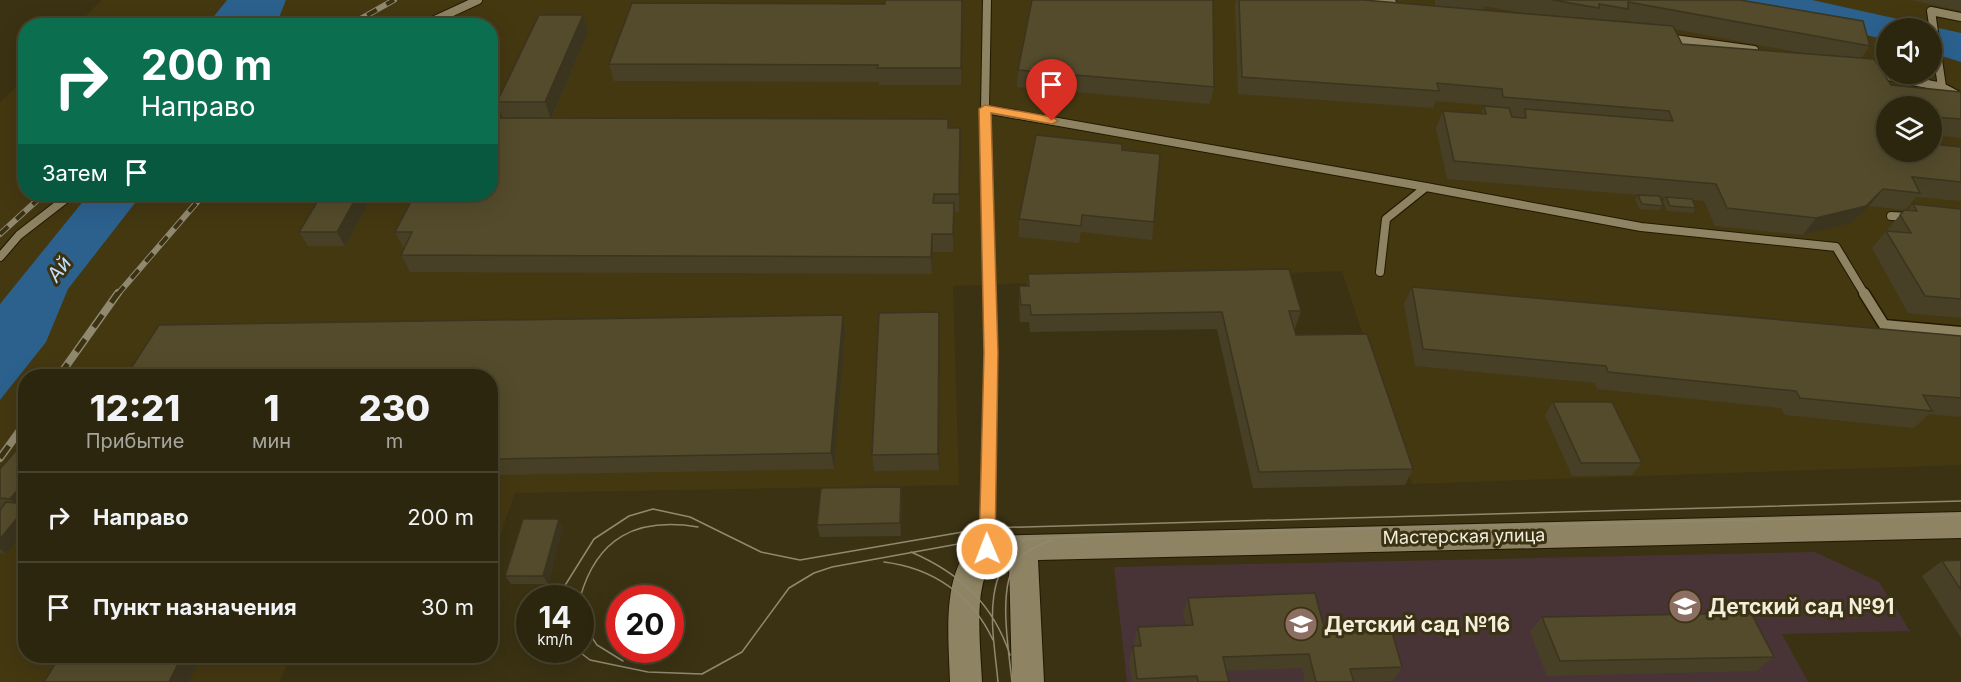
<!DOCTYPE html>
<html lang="ru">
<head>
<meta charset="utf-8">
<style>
	:root { --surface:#2c260e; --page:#38321c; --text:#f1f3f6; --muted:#a6a59e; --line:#48432e }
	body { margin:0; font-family:Inter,sans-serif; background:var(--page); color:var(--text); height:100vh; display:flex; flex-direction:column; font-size:22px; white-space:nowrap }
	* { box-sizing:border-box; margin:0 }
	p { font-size:20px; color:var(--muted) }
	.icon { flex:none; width:33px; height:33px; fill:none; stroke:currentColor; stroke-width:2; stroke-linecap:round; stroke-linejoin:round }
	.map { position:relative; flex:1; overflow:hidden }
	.side { position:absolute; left:18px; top:369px; width:480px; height:294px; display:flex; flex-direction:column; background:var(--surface); border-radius:24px; box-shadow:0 6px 24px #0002,0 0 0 2px var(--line) }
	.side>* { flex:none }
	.hud { position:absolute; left:18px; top:18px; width:480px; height:183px; border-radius:24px; box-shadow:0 6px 24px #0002,0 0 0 2px var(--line); background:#0b6e4f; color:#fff; overflow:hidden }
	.fabs { position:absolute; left:1876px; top:18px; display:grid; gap:12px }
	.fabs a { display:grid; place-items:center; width:66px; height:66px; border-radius:50%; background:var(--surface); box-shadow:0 6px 24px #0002,0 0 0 2px var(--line); font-size:30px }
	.speed { position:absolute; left:516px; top:585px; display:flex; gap:12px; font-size:30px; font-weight:700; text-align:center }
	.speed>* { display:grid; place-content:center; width:78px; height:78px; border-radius:50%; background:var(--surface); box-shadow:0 6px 24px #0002,0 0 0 2px var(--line); line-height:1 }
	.speed small { font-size:15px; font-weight:400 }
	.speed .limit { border:9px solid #d22; background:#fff; color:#111 }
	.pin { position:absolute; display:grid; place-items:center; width:51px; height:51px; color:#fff; margin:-62px -26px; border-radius:50% 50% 50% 0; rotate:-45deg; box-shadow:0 0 6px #0007 }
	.pin .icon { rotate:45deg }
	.me { position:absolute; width:66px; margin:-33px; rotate:359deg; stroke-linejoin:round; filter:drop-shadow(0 0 4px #0008) }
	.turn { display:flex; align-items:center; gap:21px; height:126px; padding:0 24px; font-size:27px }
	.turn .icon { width:78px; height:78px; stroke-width:2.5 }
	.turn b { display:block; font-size:42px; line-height:51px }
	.then { display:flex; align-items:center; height:57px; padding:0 24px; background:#0003; gap:12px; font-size:22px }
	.eta { display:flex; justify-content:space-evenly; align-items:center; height:102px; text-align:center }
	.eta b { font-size:36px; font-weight:800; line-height:42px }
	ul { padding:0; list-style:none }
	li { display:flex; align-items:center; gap:18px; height:90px; padding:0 24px; border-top:2px solid var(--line) }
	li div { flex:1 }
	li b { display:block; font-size:22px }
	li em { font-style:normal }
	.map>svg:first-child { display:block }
	.built { fill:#443811; fill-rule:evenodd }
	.education { fill:#483437 }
	.water { fill:#2c618e }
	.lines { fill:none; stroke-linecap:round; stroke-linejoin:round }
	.lane-far1-casing { stroke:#221900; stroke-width:10 }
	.lane-casing { stroke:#221900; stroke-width:13 }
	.secondary-casing { stroke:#221900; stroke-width:2 }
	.lane-far1 { stroke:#8e8463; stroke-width:8 }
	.lane { stroke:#8e8463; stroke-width:10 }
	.secondary { fill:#8e8463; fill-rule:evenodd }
	.tram { stroke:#908970; stroke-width:1.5 }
	.rail-far1-casing { stroke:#908970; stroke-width:6 }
	.rail-casing { stroke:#908970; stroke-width:8 }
	.rail-far1 { stroke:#3b3213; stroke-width:4; stroke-dasharray:11; stroke-linecap:butt }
	.rail { stroke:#3b3213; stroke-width:5; stroke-dasharray:15; stroke-linecap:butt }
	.wall { fill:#484026; fill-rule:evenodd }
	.shaded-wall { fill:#3b341f }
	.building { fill:#544b2c; stroke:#3b341f; stroke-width:1.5 }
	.route { fill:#f7a248; stroke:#a1692f; stroke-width:1.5 }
	.labels { text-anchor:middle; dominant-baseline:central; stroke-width:6; stroke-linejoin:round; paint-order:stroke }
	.street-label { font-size:18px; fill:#f3eedc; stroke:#3b3213 }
	.water-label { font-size:20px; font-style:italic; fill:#c3e0fb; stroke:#3b3213 }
	.near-poi-label { font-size:21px; font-weight:bold; fill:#f3eedc; stroke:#3b3213; text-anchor:start }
</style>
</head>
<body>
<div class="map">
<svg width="1961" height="682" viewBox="0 0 1961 682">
	<rect width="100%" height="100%" fill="#3b3213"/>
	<path class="built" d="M 102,0 L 1961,0 L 1961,465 L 1412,484 L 1342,271 L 953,286 L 959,485 L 515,493 L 491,562 L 490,376 L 26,376 L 26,656 L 291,656 L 279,682 L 0,682 L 0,102 L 25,78 L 26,194 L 490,194 L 490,26 L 77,25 ZM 1887,28 L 1932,28 L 1932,74 L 1887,74 ZM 1887,106 L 1932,106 L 1932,152 L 1887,152 Z"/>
	<path class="education" d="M 1815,552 L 1879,582 L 1910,631 L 1782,634 L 1808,682 L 1127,682 L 1114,567 Z"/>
	<path class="water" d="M 227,0 L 286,0 L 276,25 L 207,25 Z
		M 1676,0 L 1812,0 L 1961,33 L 1961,62 L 1932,53 L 1932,28 L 1887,28 L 1887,40 L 1833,27 Z
		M 89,194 L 142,194 L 68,289 L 46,342 L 0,400 L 0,304 Z"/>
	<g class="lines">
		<g class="lane-far1-casing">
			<path id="lane-far1" d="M 987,0 L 985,109 L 989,295
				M 1370,0 L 1392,3
				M 422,26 L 478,0
				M 1667,38 L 1754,50
				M 1874,73 L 1942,87 L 1961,97
				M 1942,87 L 1931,11 L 1961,17
				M 985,109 L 1426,187
				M 1891,216 L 1909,217
				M 0,257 L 19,235 L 72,194
				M 1380,272 L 1386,219 L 1426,187 L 1641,227 L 1836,247 L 1865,295"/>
		</g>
		<g class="lane-casing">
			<path id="lane" d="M 1864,293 L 1884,325 L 1961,332
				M 987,546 L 991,369 L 989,293"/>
		</g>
		<g class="secondary-casing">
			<path id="secondary" d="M 1961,512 L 1961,538 L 1038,560 L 1044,682 L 1012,682 L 1009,561 L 994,562 C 972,580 981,654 982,682 L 950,682 C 949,639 938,554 988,536 Z"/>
		</g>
		<use href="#lane-far1" class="lane-far1"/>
		<use href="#lane" class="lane"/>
		<use href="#secondary" class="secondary"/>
		<path class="tram" d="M 1221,532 L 1961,515
			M 911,552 C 960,573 993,604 1010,655
			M 884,562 C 933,568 972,595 993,640
			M 562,598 L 564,587 L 594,539 L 629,516 L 653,509 L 690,517 L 761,552 L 800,560 L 986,528 L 1961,501
			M 580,598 C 597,537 637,517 698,527
			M 580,620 L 597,645 L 623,661
			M 577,650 L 590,660 L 648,672 L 702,674 L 742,652 L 789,588 L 814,573 L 832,567 L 969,542 L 1122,534
			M 998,682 C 993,629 980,576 1026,538
			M 1012,682 C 1009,651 997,587 1017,561 C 1025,550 1041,545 1053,539"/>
		<g class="rail-far1-casing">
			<path id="rail-far1" d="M 348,26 L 394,0
				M 0,234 L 44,194
				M 117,295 L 204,194"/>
		</g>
		<g class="rail-casing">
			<path id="rail" d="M 59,376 L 118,293
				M 0,458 L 26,422"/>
		</g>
		<use href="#rail-far1" class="rail-far1"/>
		<use href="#rail" class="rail"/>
	</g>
	<path class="wall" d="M 963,0 L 961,85 L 879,85 L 879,82 L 614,81 L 609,64 L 885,4 Z
		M 1236,0 L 1364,0 L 1435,6 L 1435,0 L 1740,0 L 1870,46 L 1861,58 L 1891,85 L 1961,92 L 1961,138 L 1932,135 L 1932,106 L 1887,106 L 1933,144 L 1961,147 L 1961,201 L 1916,197 L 1905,210 L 1908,210 L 1913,204 L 1961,209 L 1961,318 L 1908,313 L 1872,248 L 1904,210 L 1869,206 L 1851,223 L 1803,235 L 1715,226 L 1704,201 L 1693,200 L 1696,208 L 1693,213 L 1667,211 L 1663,201 L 1665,198 L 1660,197 L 1663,206 L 1660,210 L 1639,209 L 1635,199 L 1638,195 L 1447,179 L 1436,128 L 1443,111 L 1481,114 L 1484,106 L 1495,107 L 1495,106 L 1436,101 L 1433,108 L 1238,94 L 1235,6 ZM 1484,6 L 1529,14 L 1483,10 ZM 1623,20 L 1644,24 L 1622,22 ZM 1674,29 L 1807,54 L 1682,44 Z
		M 1912,0 L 1961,0 L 1961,11 Z
		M 583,15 L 588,32 L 552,118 L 949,128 L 961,145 L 959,212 L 954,212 L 953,252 L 933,252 L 932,274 L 410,272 L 401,255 L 404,248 L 395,232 L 503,118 L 497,102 Z
		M 1018,70 L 1214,87 L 1210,104 L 1017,87 Z
		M 1122,150 L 1154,222 L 1152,240 L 1081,232 L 1079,243 L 1019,237 L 1019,219 Z
		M 322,194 L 373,194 L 345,246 L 308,246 L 299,232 Z
		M 1028,274 L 1301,311 L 1295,328 L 1294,328 L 1296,335 L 1413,469 L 1405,485 L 1253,488 L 1217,329 L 1030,332 L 1029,322 L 1020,322 L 1019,304 L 1019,286 L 1027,286 Z
		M 1412,287 L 1961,336 L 1961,417 L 1929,414 L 1914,428 L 1785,415 L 1781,408 L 1597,389 L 1595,383 L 1415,366 L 1404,304 Z
		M 843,315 L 845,332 L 834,469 L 490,475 L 490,376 Z
		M 940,330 L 939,470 L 874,471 L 872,455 Z
		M 1553,402 L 1642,463 L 1632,475 L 1572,476 L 1545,415 Z
		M 26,439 L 6,554 L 0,553 L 0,469 Z
		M 901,487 L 902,499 L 901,536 L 820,537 L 817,525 Z
		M 563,527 L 548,584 L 511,584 L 505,576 Z
		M 1961,560 L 1961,638 L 1922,576 L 1942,561 Z
		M 1188,598 L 1324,627 L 1402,667 L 1393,681 L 1361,682 L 1305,682 L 1302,668 L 1226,671 L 1229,682 L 1132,682 L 1129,660 L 1133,646 L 1135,646 L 1134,642 L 1138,627 L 1186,625 L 1183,613 Z
		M 1542,617 L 1774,657 L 1756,671 L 1547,676 L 1530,632 Z"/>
	<path class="shaded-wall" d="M 963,0 L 963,15 L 961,85 L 961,68 Z
		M 583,15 L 588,32 L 551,119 L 545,102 Z
		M 960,128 L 961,145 L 959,212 L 959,194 Z
		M 1883,189 L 1869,206 L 1851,223 L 1803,235 L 1816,218 Z
		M 358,194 L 373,194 L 345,246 L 337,232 Z
		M 954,203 L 954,221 L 953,252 L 953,234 Z
		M 932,234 L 933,252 L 932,274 L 931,257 Z
		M 939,312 L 940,330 L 939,470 L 938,454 Z
		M 843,315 L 845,332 L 834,469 L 831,453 Z
		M 26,480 L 26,529 L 6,554 L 0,549 L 0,539 L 23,510 L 10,499 Z
		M 901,487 L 902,499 L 901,536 L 900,523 Z
		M 559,519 L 563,527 L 548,584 L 543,576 Z
		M 182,656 L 202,656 L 189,682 L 169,682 Z"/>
	<path class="building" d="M 885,0 L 962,0 L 961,68 L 877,68 L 878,65 L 609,64 L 632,3 L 885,4 Z
		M 1032,0 L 1213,0 L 1214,87 L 1018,70 Z
		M 1239,0 L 1364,0 L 1673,26 L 1682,44 L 1874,59 L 1891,85 L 1961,92 L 1961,119 L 1932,117 L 1932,106 L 1887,106 L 1887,152 L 1932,152 L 1932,142 L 1933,144 L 1961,147 L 1961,182 L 1912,177 L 1920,193 L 1883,189 L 1866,206 L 1816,218 L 1727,208 L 1716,184 L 1454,161 L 1443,111 L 1486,114 L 1484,106 L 1509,108 L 1512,117 L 1526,118 L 1525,109 L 1673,121 L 1669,111 L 1503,97 L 1502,89 L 1437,83 L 1439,91 L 1242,77 Z
		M 1553,0 L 1740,0 L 1863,21 L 1870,46 L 1628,2 L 1628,9 L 1599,4 L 1599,8 Z
		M 539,15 L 583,15 L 545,102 L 497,102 Z
		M 490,118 L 948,119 L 948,128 L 960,128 L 959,194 L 934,194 L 933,203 L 954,203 L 953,234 L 932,234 L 931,257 L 401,255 L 412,232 L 395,232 L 415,194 L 490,194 Z
		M 1036,135 L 1122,144 L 1122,150 L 1160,154 L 1154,222 L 1082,215 L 1081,226 L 1019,219 Z
		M 322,194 L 358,194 L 337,232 L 299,232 Z
		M 1638,195 L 1660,196 L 1663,206 L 1642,204 Z
		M 1666,197 L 1692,199 L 1696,208 L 1670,206 Z
		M 1913,204 L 1961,209 L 1961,299 L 1925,296 L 1886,231 L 1911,233 L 1900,215 L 1904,210 L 1917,211 Z
		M 1289,269 L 1301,311 L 1289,311 L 1296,335 L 1367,334 L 1413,469 L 1259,472 L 1222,312 L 1031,315 L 1030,305 L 1021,305 L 1019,286 L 1029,286 L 1028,274 Z
		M 1412,287 L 1961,336 L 1961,398 L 1923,395 L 1932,411 L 1800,398 L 1796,391 L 1608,372 L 1606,366 L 1423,349 Z
		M 939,312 L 938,454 L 872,455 L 879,313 Z
		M 843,315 L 831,453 L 490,459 L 490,376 L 126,376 L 159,325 Z
		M 1553,402 L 1612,402 L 1642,463 L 1581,463 Z
		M 26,439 L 26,480 L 10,499 L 0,498 L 0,469 Z
		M 901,487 L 900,523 L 817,525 L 821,488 Z
		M 6,502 L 26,504 L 26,507 L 0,539 L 0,510 Z
		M 523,519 L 559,519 L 543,576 L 505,576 Z
		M 1961,560 L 1961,590 L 1942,561 Z
		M 1315,593 L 1324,627 L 1390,625 L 1402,667 L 1350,669 L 1354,682 L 1316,682 L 1309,654 L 1223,657 L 1229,682 L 1198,682 L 1197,676 L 1137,679 L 1133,646 L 1141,646 L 1138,627 L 1193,625 L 1188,598 Z
		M 1751,613 L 1774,657 L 1560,661 L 1542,617 Z
		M 60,656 L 182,656 L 169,682 L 44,682 Z"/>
	<path class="route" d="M 985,105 L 1052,117 L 1058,121 L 1052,124 L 991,113 L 998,353 L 995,549 L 993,554 L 987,556 L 982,554 L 979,549 L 984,353 L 979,109 Z"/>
	<defs>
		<g id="school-disc" transform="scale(1.725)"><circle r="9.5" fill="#8d6e63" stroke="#3b3213"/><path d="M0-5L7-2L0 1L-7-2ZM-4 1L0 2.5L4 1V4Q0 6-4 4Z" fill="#fff"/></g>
	</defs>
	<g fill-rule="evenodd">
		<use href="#school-disc" x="1685" y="606"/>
		<use href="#school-disc" x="1301" y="624"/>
	</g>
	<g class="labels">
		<g class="street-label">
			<text transform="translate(1464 536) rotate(-1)">Мастерская улица</text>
		</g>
		<g class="water-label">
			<text transform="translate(59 269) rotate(-52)">Ай</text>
		</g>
		<g class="near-poi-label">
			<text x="1708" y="606">Детский сад №91</text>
			<text x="1324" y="624">Детский сад №16</text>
		</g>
	</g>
</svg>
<div class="fabs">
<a><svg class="icon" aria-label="sound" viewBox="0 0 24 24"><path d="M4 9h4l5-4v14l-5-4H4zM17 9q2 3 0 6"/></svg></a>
<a><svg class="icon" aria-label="layers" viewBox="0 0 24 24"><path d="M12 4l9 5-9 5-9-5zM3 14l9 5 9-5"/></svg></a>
</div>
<div class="speed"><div>14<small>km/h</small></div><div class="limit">20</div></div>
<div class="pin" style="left:1052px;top:121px;background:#d93025"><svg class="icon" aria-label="arrive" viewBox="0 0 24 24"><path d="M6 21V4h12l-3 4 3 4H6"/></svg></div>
<svg class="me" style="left:987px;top:549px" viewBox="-20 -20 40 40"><circle r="17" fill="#f7a248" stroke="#fff" stroke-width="3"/><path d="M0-11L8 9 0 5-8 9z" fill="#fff"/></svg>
<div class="hud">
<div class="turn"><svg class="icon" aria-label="right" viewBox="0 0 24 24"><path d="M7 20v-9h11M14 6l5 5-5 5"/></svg><div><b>200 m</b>Направо</div></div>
<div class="then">Затем<svg class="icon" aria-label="arrive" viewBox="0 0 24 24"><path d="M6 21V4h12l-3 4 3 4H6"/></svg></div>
</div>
<section class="side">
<div class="eta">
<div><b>12:21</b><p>Прибытие</p></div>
<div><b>1</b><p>мин</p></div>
<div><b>230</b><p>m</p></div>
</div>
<ul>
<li><svg class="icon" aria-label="right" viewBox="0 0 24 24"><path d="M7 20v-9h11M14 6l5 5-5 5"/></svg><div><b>Направо</b></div><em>200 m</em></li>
<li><svg class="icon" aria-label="arrive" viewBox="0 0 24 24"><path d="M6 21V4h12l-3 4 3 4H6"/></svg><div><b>Пункт назначения</b></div><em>30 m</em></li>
</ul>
</section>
</div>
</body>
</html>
